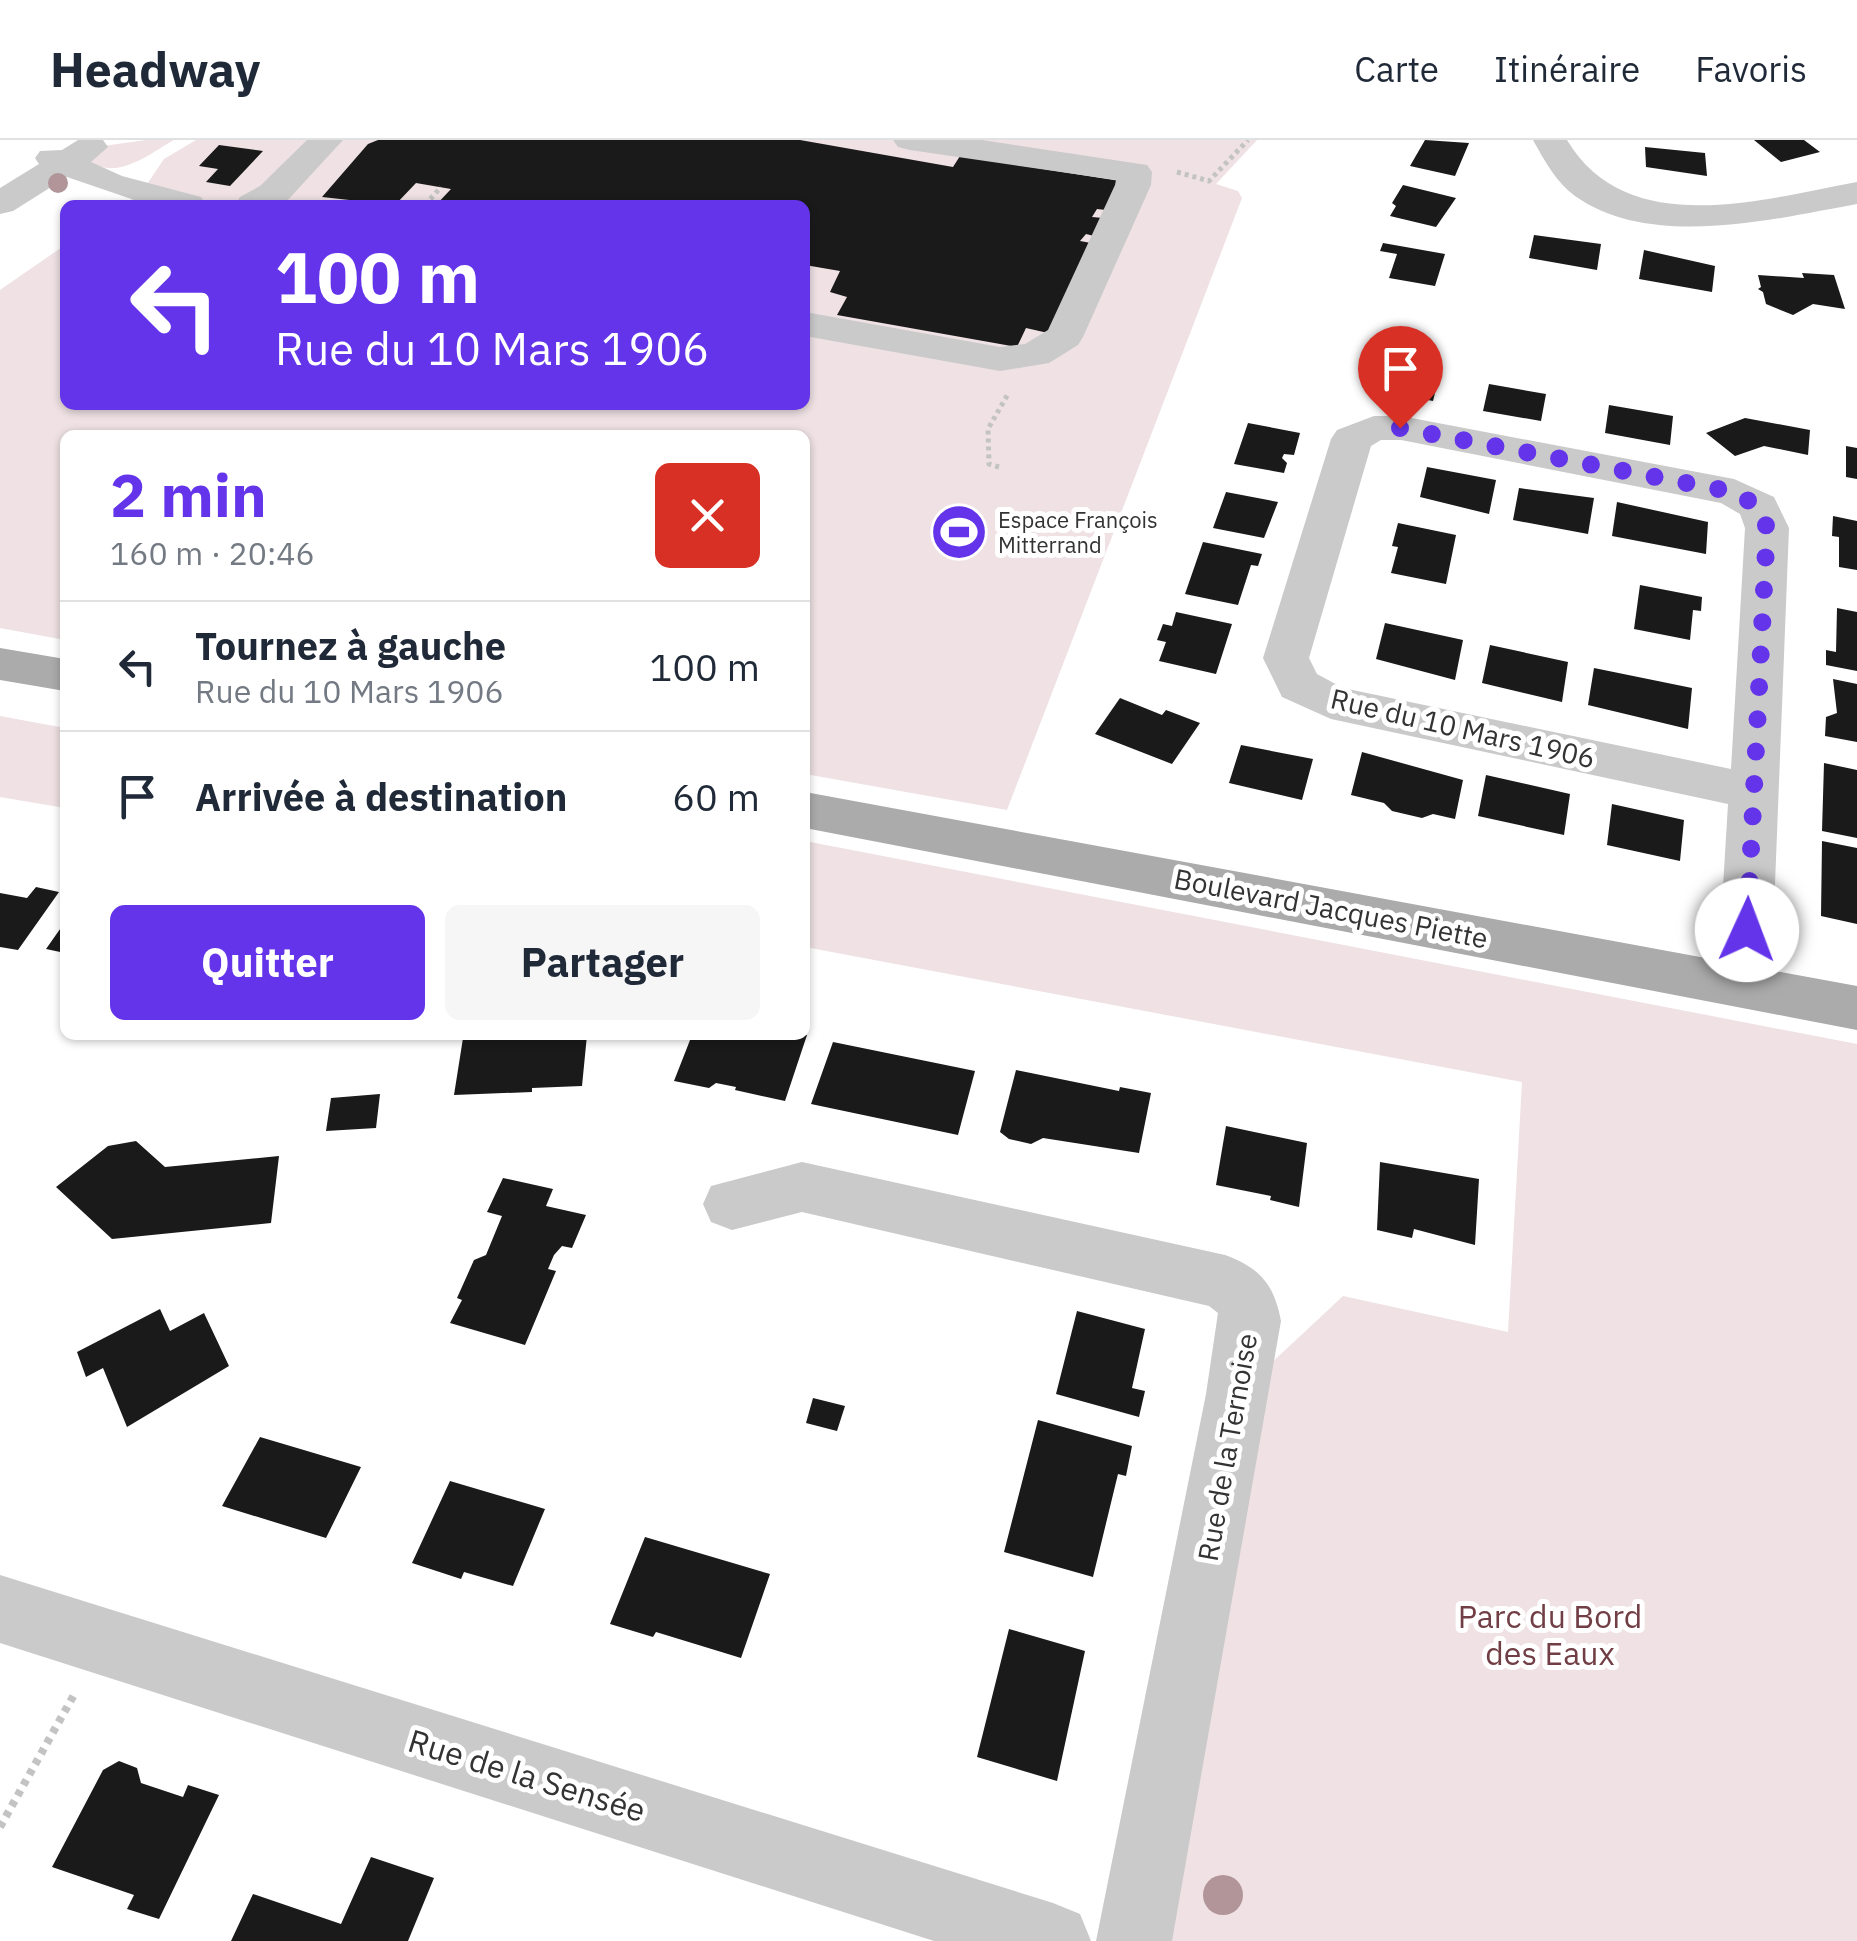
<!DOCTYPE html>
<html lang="fr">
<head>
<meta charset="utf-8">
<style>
	:root { --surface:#fff; --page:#f6f6f7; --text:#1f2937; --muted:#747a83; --line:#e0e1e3; --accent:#6334ea }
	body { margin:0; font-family:"IBM Plex Sans",sans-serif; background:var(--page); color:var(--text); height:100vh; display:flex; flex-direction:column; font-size:38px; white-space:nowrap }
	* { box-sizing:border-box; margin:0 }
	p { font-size:32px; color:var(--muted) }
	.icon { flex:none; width:55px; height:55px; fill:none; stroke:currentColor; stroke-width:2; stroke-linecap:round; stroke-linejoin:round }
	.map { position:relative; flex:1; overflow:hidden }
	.drawer { position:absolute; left:60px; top:290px; width:750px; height:610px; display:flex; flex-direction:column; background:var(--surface); border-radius:15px; box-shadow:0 2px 8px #0004 }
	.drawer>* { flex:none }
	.top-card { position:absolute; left:60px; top:60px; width:750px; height:210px; border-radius:15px; box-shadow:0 2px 8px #0004; background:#6334ea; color:#fff; overflow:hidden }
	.pin { position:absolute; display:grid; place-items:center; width:85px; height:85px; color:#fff; margin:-102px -42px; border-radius:50% 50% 50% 0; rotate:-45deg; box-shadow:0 0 10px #0007 }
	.pin .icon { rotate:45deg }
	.me { position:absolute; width:110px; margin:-55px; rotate:2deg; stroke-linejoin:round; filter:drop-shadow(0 0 8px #0008) }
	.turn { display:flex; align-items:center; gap:35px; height:210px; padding:0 50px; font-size:45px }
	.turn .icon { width:130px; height:130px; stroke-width:2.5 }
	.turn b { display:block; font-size:70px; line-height:85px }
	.round { display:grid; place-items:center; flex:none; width:105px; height:105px; border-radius:15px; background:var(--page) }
	.head { display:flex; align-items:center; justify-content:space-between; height:170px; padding:0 50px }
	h1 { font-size:60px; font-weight:800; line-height:75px; color:var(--accent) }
	.primary-button { display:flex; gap:20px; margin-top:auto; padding:20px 50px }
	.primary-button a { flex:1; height:115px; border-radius:15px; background:var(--accent); color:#fff; font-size:40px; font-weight:800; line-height:115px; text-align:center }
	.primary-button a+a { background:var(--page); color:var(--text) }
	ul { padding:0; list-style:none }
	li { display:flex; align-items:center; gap:30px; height:130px; padding:0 50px; border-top:2px solid var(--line) }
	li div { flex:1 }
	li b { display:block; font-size:38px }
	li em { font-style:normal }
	header { display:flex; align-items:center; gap:60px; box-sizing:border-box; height:140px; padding:0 50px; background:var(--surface); border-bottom:2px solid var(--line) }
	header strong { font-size:48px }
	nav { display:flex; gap:55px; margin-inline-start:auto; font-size:35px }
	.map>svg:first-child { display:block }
	.green { fill:#efe1e4 }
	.building { fill:#1a1a1a }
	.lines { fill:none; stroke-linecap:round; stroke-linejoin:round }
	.path-far1 { stroke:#c3c3c3; stroke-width:5; stroke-dasharray:4 4; stroke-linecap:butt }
	.path { stroke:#c3c3c3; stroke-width:8; stroke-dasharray:6 6; stroke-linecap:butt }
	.minor { fill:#cacaca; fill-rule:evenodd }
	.major { fill:#ababab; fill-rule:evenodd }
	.tree { fill:#b19599 }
	.route { stroke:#6334ea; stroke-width:18; stroke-dasharray:0 32.4 }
	.labels { text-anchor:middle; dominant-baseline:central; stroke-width:10; stroke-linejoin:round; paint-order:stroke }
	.far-poi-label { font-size:22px; fill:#333; stroke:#fff; text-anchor:start }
	.street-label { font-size:28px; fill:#333; stroke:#fff }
	.near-park-label { font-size:32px; fill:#713e45; stroke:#fff }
	.near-street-label { font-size:32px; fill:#333; stroke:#fff }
</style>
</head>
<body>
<header>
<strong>Headway</strong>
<nav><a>Carte</a><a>Itinéraire</a><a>Favoris</a></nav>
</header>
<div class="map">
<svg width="1857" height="1801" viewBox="0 0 1857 1801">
	<rect width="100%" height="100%" fill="#fff"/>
	<path class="green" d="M 146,0 L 174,0 C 149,14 120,39 91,23 L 93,13 L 103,6 Z
		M 196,0 L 1257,0 L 1216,44 L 1238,51 L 1242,58 L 1007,670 L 805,634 L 805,295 L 65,295 L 65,500 L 0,488 L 0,150 L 65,105 L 65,265 L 805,265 L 805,65 L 123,65 L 141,53 L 164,19 Z
		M 0,576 L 65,588 L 65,668 L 0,657 Z
		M 805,701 L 1857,904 L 1857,1801 L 1134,1801 L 1238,1254 L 1343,1156 L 1508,1192 L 1522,942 L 805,807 Z"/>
	<path class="building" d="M 378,0 L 800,0 L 953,27 L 960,16 L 1120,41 L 1106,70 L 1097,69 L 1092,77 L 1103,78 L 1094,96 L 1086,94 L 1080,101 L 1091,103 L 1048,193 L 1026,188 L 1017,207 L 837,175 L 847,157 L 830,152 L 840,131 L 805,125 L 805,65 L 436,65 L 451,49 L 416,43 L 395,65 L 322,57 L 368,4 Z
		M 1425,0 L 1469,3 L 1455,36 L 1410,26 Z
		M 1754,0 L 1804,0 L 1820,12 L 1781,22 Z
		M 219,5 L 263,11 L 230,46 L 206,42 L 218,29 L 199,26 Z
		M 1645,7 L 1705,13 L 1707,36 L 1646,27 Z
		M 1403,45 L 1456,58 L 1436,87 L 1390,76 L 1396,66 L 1392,63 Z
		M 1534,95 L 1601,104 L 1597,130 L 1529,118 Z
		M 1383,103 L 1445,114 L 1435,146 L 1389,138 L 1397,114 L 1380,111 Z
		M 1644,110 L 1715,126 L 1712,152 L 1639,139 Z
		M 1802,133 L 1834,135 L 1845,169 L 1813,164 L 1793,175 L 1766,164 L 1763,152 L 1758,149 L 1761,147 L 1758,135 L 1804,138 Z
		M 1370,221 L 1440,233 L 1433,261 L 1362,247 Z
		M 1489,244 L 1546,254 L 1541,281 L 1483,271 Z
		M 1609,265 L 1673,276 L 1670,305 L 1605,293 Z
		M 1745,278 L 1810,290 L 1808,315 L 1764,306 L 1735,316 L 1706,293 Z
		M 1248,283 L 1300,293 L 1294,315 L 1284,314 L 1282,318 L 1287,323 L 1284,333 L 1234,324 Z
		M 1846,306 L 1857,308 L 1857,339 L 1846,337 Z
		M 1427,327 L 1496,340 L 1489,374 L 1420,357 Z
		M 1519,348 L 1594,358 L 1588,394 L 1513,380 Z
		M 1226,352 L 1278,362 L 1264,398 L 1213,388 Z
		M 1617,362 L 1708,382 L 1706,414 L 1612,396 Z
		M 1833,376 L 1857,381 L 1857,430 L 1839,427 L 1839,397 L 1832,396 Z
		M 1398,383 L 1456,395 L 1446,444 L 1391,433 L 1398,407 L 1392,406 Z
		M 1203,402 L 1262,414 L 1258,426 L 1251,425 L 1238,465 L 1185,454 Z
		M 1640,445 L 1702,457 L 1701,471 L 1693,470 L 1690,500 L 1634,489 Z
		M 1837,468 L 1857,472 L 1857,531 L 1826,525 L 1826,510 L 1836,512 Z
		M 1176,472 L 1232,484 L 1216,534 L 1159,521 L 1166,502 L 1157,500 L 1163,484 L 1172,486 Z
		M 1385,483 L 1463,500 L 1455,540 L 1376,519 Z
		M 1490,505 L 1568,522 L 1562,562 L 1482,543 Z
		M 1594,528 L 1692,548 L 1688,589 L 1588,565 Z
		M 1833,539 L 1857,544 L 1857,602 L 1825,596 L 1826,577 L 1837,573 Z
		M 1120,558 L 1162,575 L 1166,570 L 1200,583 L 1172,624 L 1095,594 Z
		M 1241,605 L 1313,619 L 1302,660 L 1229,643 Z
		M 1362,612 L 1463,640 L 1455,679 L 1433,674 L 1422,678 L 1392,671 L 1384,663 L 1351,655 Z
		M 1824,623 L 1857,630 L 1857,698 L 1822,691 Z
		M 1486,635 L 1570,654 L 1564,695 L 1478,676 Z
		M 1612,664 L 1684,680 L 1680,721 L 1607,705 Z
		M 1822,701 L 1857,708 L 1857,784 L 1821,776 Z
		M 36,747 L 59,752 L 18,810 L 0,807 L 0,753 L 27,758 Z
		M 65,782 L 65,813 L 46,809 Z
		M 587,895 L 582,946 L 532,948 L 532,952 L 454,955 L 463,898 Z
		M 692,895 L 807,895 L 785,961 L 735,950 L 736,947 L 716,943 L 709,948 L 674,941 Z
		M 833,902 L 975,931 L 958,995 L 811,964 Z
		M 1016,930 L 1119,951 L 1120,947 L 1151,953 L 1139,1013 L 1043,998 L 1031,1004 L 1009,999 L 1000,992 Z
		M 380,954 L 376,988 L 326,991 L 331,958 Z
		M 1226,986 L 1307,1003 L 1299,1067 L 1270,1060 L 1271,1056 L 1216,1045 Z
		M 136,1001 L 165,1027 L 279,1016 L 271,1083 L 112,1099 L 56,1047 L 108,1006 Z
		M 1380,1022 L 1479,1039 L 1475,1105 L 1414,1089 L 1412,1098 L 1377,1090 Z
		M 503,1038 L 553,1049 L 546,1066 L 586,1075 L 572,1108 L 562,1106 L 554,1115 L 548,1129 L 556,1131 L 525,1205 L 450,1183 L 462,1160 L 457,1158 L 474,1120 L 486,1115 L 502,1076 L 487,1072 Z
		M 160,1169 L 170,1191 L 204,1173 L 229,1226 L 127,1287 L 103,1228 L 86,1237 L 77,1212 Z
		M 1077,1171 L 1145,1189 L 1132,1248 L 1145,1251 L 1139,1277 L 1056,1254 Z
		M 813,1258 L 845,1266 L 837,1291 L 806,1283 Z
		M 1038,1280 L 1132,1306 L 1126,1336 L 1118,1334 L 1093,1437 L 1004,1412 Z
		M 260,1297 L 361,1327 L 326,1398 L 222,1366 Z
		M 450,1341 L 545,1369 L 513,1446 L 464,1432 L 461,1439 L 412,1423 Z
		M 645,1397 L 770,1434 L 741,1518 L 656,1492 L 653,1497 L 610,1484 Z
		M 1009,1489 L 1085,1511 L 1057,1641 L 977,1617 Z
		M 119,1621 L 137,1628 L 141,1643 L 183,1657 L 188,1645 L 219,1655 L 159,1779 L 127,1769 L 134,1755 L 52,1727 L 103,1630 Z
		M 371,1717 L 434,1738 L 408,1801 L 231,1801 L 253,1754 L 341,1784 Z"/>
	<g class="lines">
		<path class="path-far1" d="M 1177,32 L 1209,41 L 1248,0
			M 425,65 L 441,47
			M 999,327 L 989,324 L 988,289 L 1008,254"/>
		<path class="path" d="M 0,1687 L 75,1553"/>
		<path class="minor" d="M 78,0 L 103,0 L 108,7 L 91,22 L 122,36 L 201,57 L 206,65 L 149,65 L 67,37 L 13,71 L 0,74 L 0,48 L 39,24 L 35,18 L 40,11 L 62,10 Z
			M 307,0 L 343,0 L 286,62 L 279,65 L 235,65 L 240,57 L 260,46 Z
			M 893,0 L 982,0 L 1147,25 L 1152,32 L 1151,45 L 1083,197 L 1078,205 L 1049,223 L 1000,231 L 805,196 L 805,172 L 1000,207 L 1025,204 L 1048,190 L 1115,45 L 1116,40 L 910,10 L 898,7 Z
			M 1533,0 L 1567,0 C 1627,101 1763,59 1857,42 L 1857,64 C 1774,79 1651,110 1575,56 C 1556,42 1544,20 1533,0 Z
			M 1374,276 L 1401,276 L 1734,339 L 1774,357 L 1789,388 L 1771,846 L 1763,861 L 1744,868 L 1725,861 L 1717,846 L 1728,664 L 1331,579 L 1282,557 L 1263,518 L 1331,299 L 1337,290 ZM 1381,300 L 1401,300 L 1721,363 L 1740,374 L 1745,388 L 1731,629 L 1343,548 L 1317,534 L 1309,518 L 1371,306 Z
			M 802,1022 L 1225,1115 C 1260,1128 1274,1144 1281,1181 L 1172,1801 L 1096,1801 L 1206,1254 L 1218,1173 L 1209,1166 L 802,1072 L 732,1090 L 711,1082 L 703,1064 L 711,1046 Z
			M 0,1435 L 1053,1763 L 1080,1774 L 1091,1801 L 934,1801 L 0,1503 Z"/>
		<path class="major" d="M 0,508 L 65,519 L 65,551 L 0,540 Z
			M 805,652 L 1857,846 L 1857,890 L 805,688 Z"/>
	</g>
	<g class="tree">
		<circle cx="58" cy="43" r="10"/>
		<circle cx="1223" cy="1755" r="20"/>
	</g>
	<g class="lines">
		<path class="route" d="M 1400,288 L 1734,352 L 1759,367 L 1767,388 L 1747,790"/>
	</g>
	<defs>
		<g id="stadium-disc" transform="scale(2.875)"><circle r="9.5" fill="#6334ea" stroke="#fff"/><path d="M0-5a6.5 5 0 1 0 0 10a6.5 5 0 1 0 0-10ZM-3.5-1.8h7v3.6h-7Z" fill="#fff"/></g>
	</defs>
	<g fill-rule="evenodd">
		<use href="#stadium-disc" x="959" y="392"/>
	</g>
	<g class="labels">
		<g class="far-poi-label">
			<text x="998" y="379">Espace François<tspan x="998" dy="25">Mitterrand</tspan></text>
		</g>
		<g class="street-label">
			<text transform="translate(1463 588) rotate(13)">Rue du 10 Mars 1906</text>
			<text transform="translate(1331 768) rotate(11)">Boulevard Jacques Piette</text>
			<text transform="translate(1227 1307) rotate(-80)">Rue de la Ternoise</text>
		</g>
		<g class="near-park-label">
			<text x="1550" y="1476">Parc du Bord<tspan x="1550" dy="37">des Eaux</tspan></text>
		</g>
		<g class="near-street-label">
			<text transform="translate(527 1635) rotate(17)">Rue de la Sensée</text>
		</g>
	</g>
</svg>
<div class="pin" style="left:1400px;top:288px;background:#d93025"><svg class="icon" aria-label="arrive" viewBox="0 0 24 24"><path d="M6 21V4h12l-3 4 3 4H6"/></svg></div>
<svg class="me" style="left:1747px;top:790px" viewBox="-20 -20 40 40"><circle r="19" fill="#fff"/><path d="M0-13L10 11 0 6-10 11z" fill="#6334ea"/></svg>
<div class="top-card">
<div class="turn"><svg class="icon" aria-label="left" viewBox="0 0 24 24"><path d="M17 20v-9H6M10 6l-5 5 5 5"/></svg><div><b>100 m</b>Rue du 10 Mars 1906</div></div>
</div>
<section class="drawer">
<div class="head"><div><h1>2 min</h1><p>160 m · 20:46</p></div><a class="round" style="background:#d93025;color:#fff"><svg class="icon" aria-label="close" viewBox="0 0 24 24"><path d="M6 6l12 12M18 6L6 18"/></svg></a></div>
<ul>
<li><svg class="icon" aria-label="left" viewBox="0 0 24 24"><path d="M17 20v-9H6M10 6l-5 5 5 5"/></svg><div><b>Tournez à gauche</b><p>Rue du 10 Mars 1906</p></div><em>100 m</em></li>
<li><svg class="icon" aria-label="arrive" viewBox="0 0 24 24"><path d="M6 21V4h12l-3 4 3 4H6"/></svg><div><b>Arrivée à destination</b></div><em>60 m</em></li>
</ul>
<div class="primary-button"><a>Quitter</a><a>Partager</a></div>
</section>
</div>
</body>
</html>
